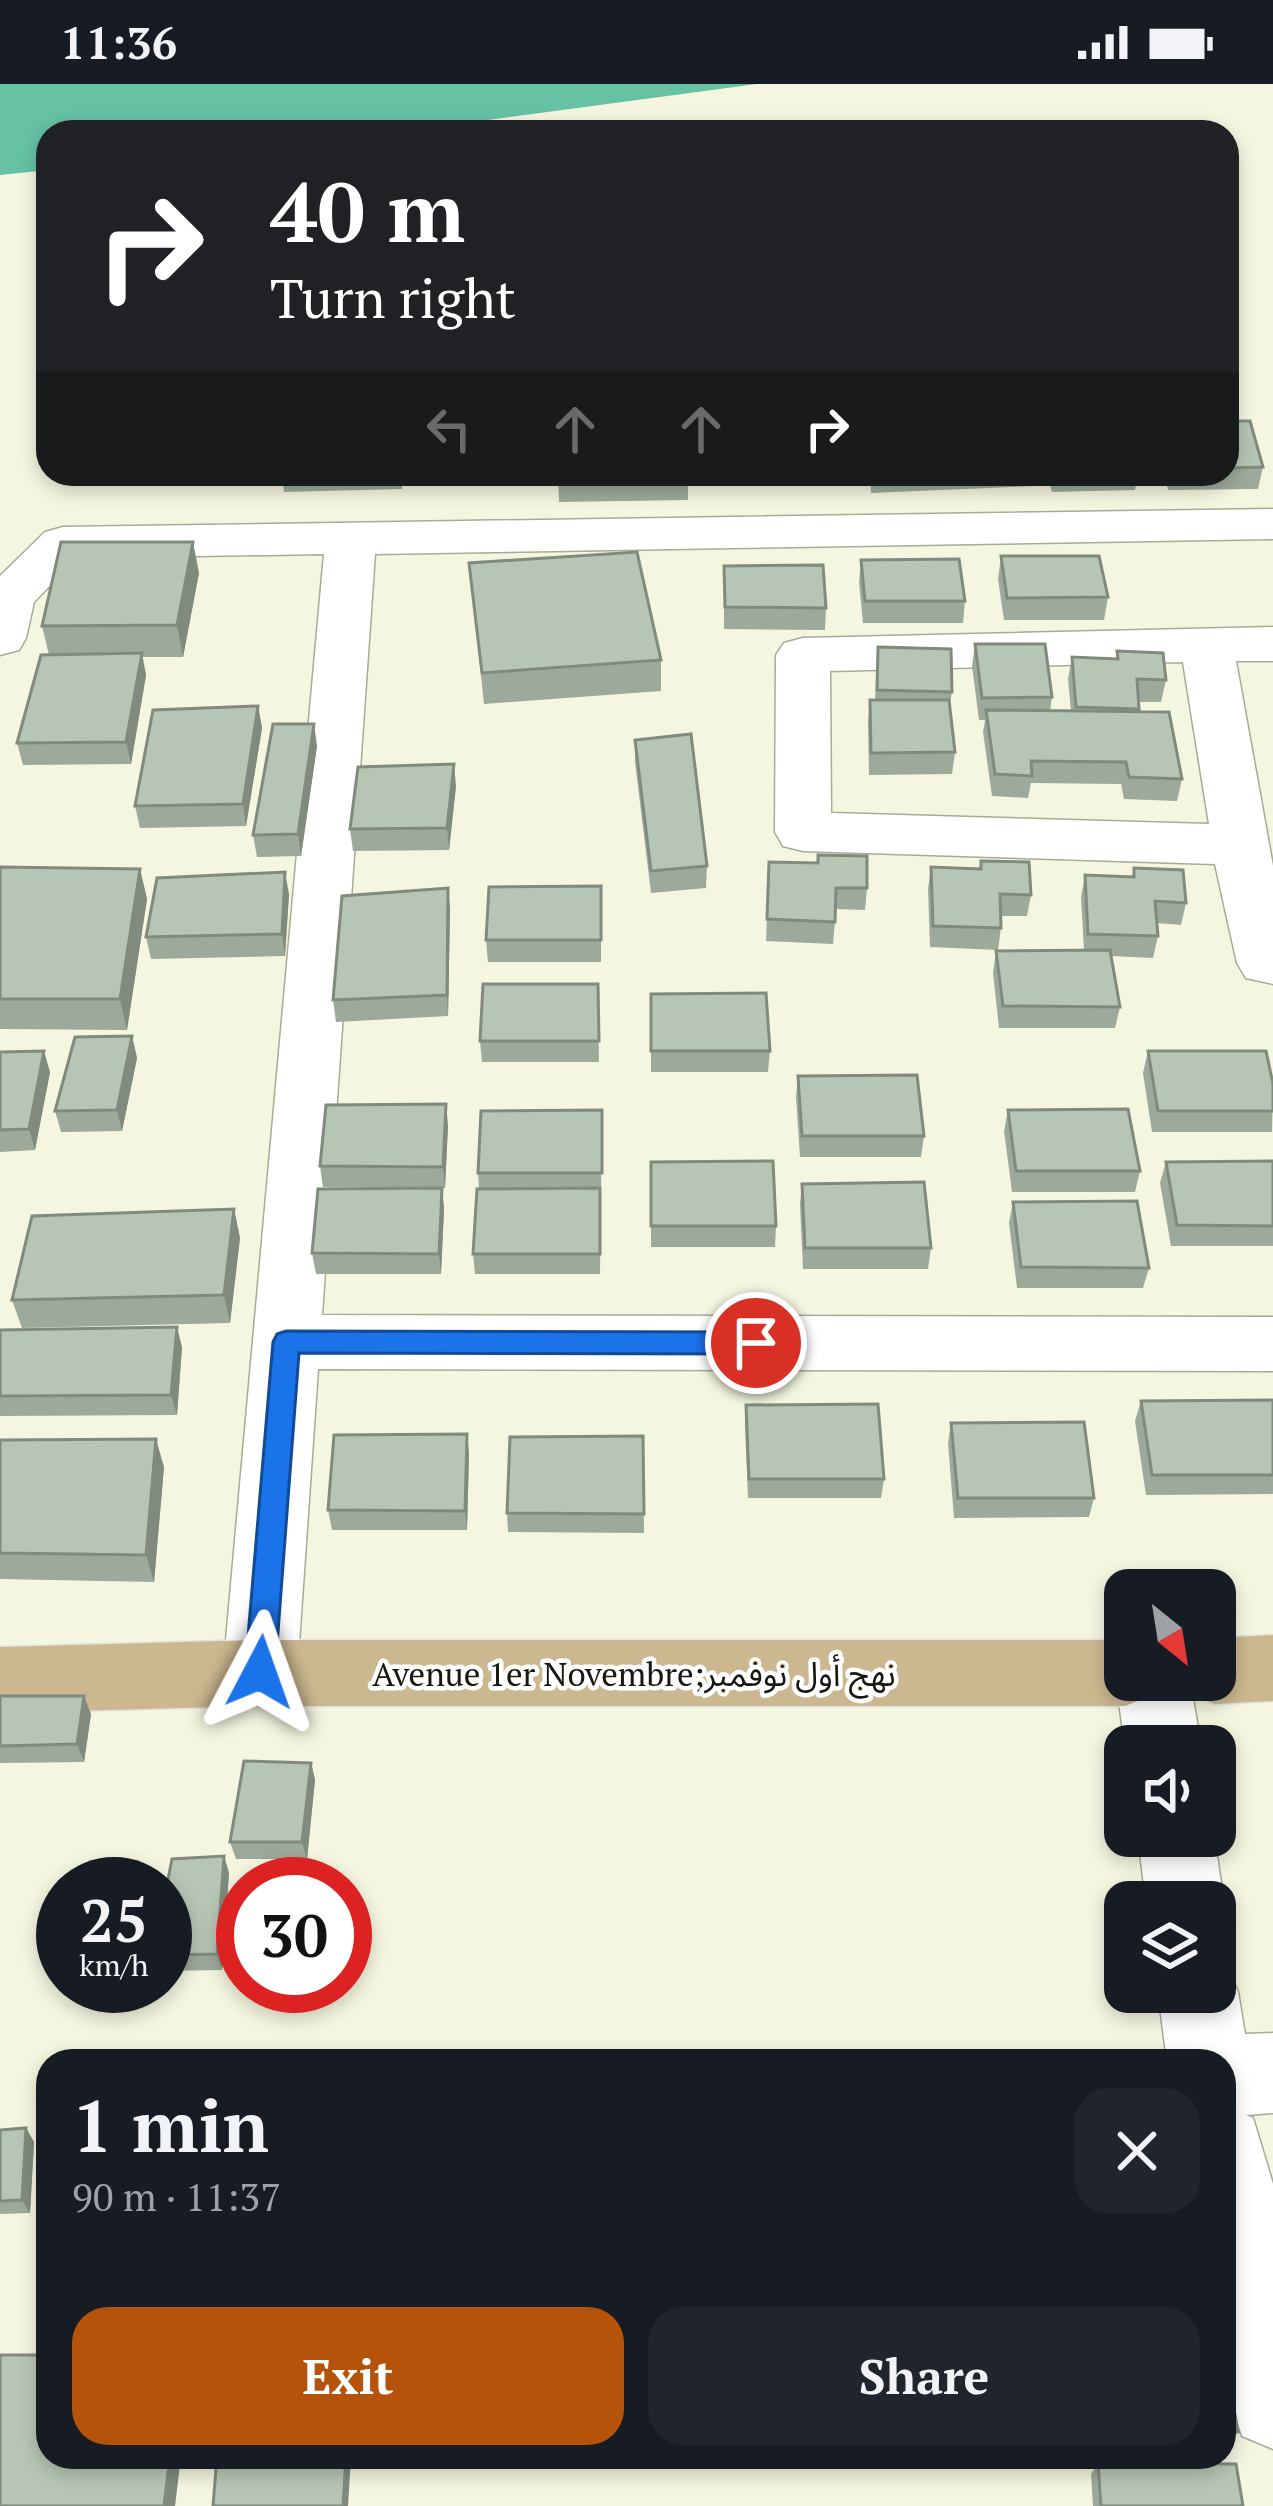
<!DOCTYPE html>
<html lang="en">
<head>
<meta charset="utf-8">
<style>
	:root { --surface:#171b24; --page:#20242c; --text:#f1f3f6; --muted:#9ea1a6; --accent:#b45309 }
	body { margin:0; font-family:"PT Serif","Noto Sans Arabic",serif; background:var(--page); color:var(--text); height:100vh; display:flex; flex-direction:column; font-size:45px; white-space:nowrap }
	* { box-sizing:border-box; margin:0 }
	p { font-size:39px; color:var(--muted) }
	.icon { flex:none; width:66px; height:66px; fill:none; stroke:currentColor; stroke-width:2; stroke-linecap:round; stroke-linejoin:round }
	.map { position:relative; flex:1; overflow:hidden }
	.sheet { position:absolute; left:36px; top:1965px; width:1200px; height:420px; display:flex; flex-direction:column; background:var(--surface); border-radius:36px; box-shadow:0 6px 18px #0003 }
	.sheet>* { flex:none }
	.hud { position:absolute; left:36px; top:36px; width:1203px; height:366px; border-radius:36px; box-shadow:0 6px 18px #0003; background:#202124; color:#fff; overflow:hidden }
	.needle { width:78px; rotate:150deg }
	.buttons { position:absolute; left:1104px; top:1485px; display:grid; gap:24px }
	.buttons a { display:grid; place-items:center; width:132px; height:132px; border-radius:24px; background:var(--surface); box-shadow:0 6px 18px #0003; font-size:60px }
	.speed { position:absolute; left:36px; top:1773px; display:flex; gap:24px; font-size:60px; font-weight:700; text-align:center }
	.speed>* { display:grid; place-content:center; width:156px; height:156px; border-radius:50%; background:var(--surface); box-shadow:0 6px 18px #0003; line-height:1 }
	.speed small { font-size:30px; font-weight:400 }
	.speed .limit { border:18px solid #d22; background:#fff; color:#111 }
	.pin { position:absolute; display:grid; place-items:center; width:102px; height:102px; color:#fff; margin:-51px; border:6px solid #fff; border-radius:50%; box-shadow:0 3px 12px #0007 }
	.me { position:absolute; width:132px; margin:-66px; rotate:4deg; stroke-linejoin:round; filter:drop-shadow(0 0 9px #0008) }
	.turn { display:flex; align-items:center; gap:42px; height:252px; padding:0 36px; font-size:54px }
	.turn .icon { width:156px; height:156px; stroke-width:2.5 }
	.turn b { display:block; font-size:84px; line-height:102px }
	.lanes { display:flex; align-items:center; height:114px; padding:0 36px; background:#0003; justify-content:center; gap:60px; direction:ltr }
	.lanes .off { opacity:.35 }
	.round { display:grid; place-items:center; flex:none; width:126px; height:126px; border-radius:36px; background:var(--page) }
	.summary { display:flex; align-items:center; justify-content:space-between; height:204px; padding:0 36px }
	h1 { font-size:72px; font-weight:700; line-height:90px }
	.cta { display:flex; gap:24px; margin-top:auto; padding:24px 36px }
	.cta a { flex:1; height:138px; border-radius:36px; background:var(--accent); color:#fff; font-size:48px; font-weight:700; line-height:138px; text-align:center }
	.cta a+a { background:var(--page); color:var(--text) }
	.status { display:flex; justify-content:space-between; align-items:center; height:84px; padding:0 60px; background:var(--surface); direction:ltr }
	.status svg { height:33px; fill:currentColor }
	.map>svg:first-child { display:block }
	.water { fill:#66c1a5 }
	.lines { fill:none; stroke-linecap:round; stroke-linejoin:round }
	.minor-casing { stroke:#a8ab96; stroke-width:3 }
	.major-casing { stroke:#e3e3e2; stroke-width:3 }
	.minor { fill:#fff; fill-rule:evenodd }
	.major { fill:#ccb890; fill-rule:evenodd }
	.wall { fill:#9daa9b }
	.shaded-wall { fill:#808b7e }
	.building { fill:#b7c6b4; stroke:#808b7e; stroke-width:3 }
	.route { fill:#1a73e8; stroke:#114b97; stroke-width:3 }
	.labels { text-anchor:middle; dominant-baseline:central; stroke-width:9; stroke-linejoin:round; paint-order:stroke }
	.street-label { font-size:33px; fill:#16170f; stroke:#fff }
</style>
</head>
<body>
<div class="status"><b>11:36</b><svg viewBox="0 0 49 12"><path d="M0 12V9h3v3zM5 12V6h3v6zM10 12V3h3v9zM15 12V0h3v12zM26 1h20v11H26zM47 4h2v5h-2z"/></svg></div>
<div class="map">
<svg width="1273" height="2422" viewBox="0 0 1273 2422">
	<rect width="100%" height="100%" fill="#f4f6e0"/>
	<path class="water" d="M 0,0 L 757,0 L 398,48 L 48,48 L 48,86 L 0,91 Z"/>
	<g class="lines">
		<g class="minor-casing">
			<path id="minor" d="M 1273,425 L 1273,455 L 375,470 L 322,1231 L 1273,1233 L 1273,1287 L 318,1285 L 297,1589 L 286,1612 L 260,1622 L 234,1612 L 223,1589 L 324,470 L 77,474 L 34,518 L 26,554 L 19,566 L 0,571 L 0,492 L 45,448 L 63,443 Z
				M 1273,543 L 1273,577 L 1236,577 L 1273,782 L 1273,900 L 1246,894 L 1237,879 L 1215,780 L 803,767 L 783,762 L 775,748 L 776,571 L 784,559 L 803,554 ZM 1183,578 L 1209,740 L 831,729 L 830,587 Z
				M 1125,1577 L 1125,1596 L 1190,1596 L 1201,1662 L 1125,1662 L 1116,1596 Z
				M 1138,1752 L 1214,1752 L 1224,1818 L 1215,1839 L 1215,1818 L 1146,1818 Z
				M 1215,1876 L 1226,1881 L 1238,1908 L 1245,1950 L 1273,1949 L 1273,2029 L 1246,2031 L 1253,2034 L 1273,2100 L 1273,2365 L 1242,2352 L 1224,2295 L 1224,1977 L 1167,1977 L 1158,1908 L 1215,1908 Z"/>
		</g>
		<g class="major-casing">
			<path id="major" d="M 1273,1551 L 1273,1617 L 1215,1620 L 1189,1610 L 1182,1596 L 1215,1596 L 1215,1554 Z
				M 260,1556 L 1125,1556 L 1125,1596 L 1159,1596 L 1151,1612 L 1125,1622 L 260,1622 L 0,1629 L 0,1563 Z"/>
		</g>
		<use href="#minor" class="minor"/>
		<use href="#major" class="major"/>
	</g>
	<path class="wall" d="M 1227,337 L 1263,383 L 1258,405 L 1168,406 L 1165,390 L 1227,390 Z
		M 282,390 L 402,390 L 402,405 L 284,408 Z
		M 445,390 L 541,390 L 541,395 L 446,402 Z
		M 558,390 L 688,394 L 688,416 L 559,418 Z
		M 718,390 L 802,390 L 802,394 L 718,394 Z
		M 870,390 L 1037,390 L 1036,402 L 871,409 Z
		M 1047,390 L 1138,390 L 1135,406 L 1052,408 Z
		M 1001,472 L 1108,513 L 1104,536 L 1004,536 L 998,495 Z
		M 861,476 L 965,517 L 963,539 L 863,539 L 859,498 Z
		M 469,479 L 661,576 L 661,607 L 484,620 Z
		M 724,482 L 826,524 L 825,546 L 724,545 Z
		M 199,489 L 183,573 L 142,573 L 146,591 L 131,680 L 23,681 L 17,659 L 49,571 L 42,542 Z
		M 975,560 L 1052,613 L 1050,627 L 1071,627 L 1068,595 L 1072,573 L 1116,574 L 1117,567 L 1166,596 L 1161,618 L 1139,618 L 1139,628 L 1182,695 L 1177,717 L 1124,715 L 1121,700 L 1031,699 L 1028,714 L 992,712 L 983,648 L 985,636 L 979,636 L 972,582 Z
		M 878,563 L 952,608 L 949,624 L 955,668 L 952,690 L 869,691 L 868,638 L 870,616 L 875,616 Z
		M 258,622 L 262,644 L 246,742 L 140,744 L 135,722 Z
		M 635,656 L 707,782 L 706,804 L 651,809 L 635,678 Z
		M 317,662 L 301,772 L 257,773 L 253,751 Z
		M 456,702 L 449,766 L 353,767 L 350,745 Z
		M 981,777 L 1031,811 L 1027,832 L 1001,832 L 1001,844 L 998,866 L 930,863 L 928,805 L 931,783 L 979,785 Z
		M 769,778 L 867,804 L 865,826 L 836,825 L 833,860 L 766,857 Z
		M 0,783 L 140,785 L 147,815 L 127,946 L 0,945 Z
		M 1134,784 L 1186,819 L 1181,841 L 1157,839 L 1158,852 L 1153,874 L 1111,872 L 1120,923 L 1115,944 L 999,944 L 993,889 L 996,867 L 1084,866 L 1081,813 L 1085,791 L 1132,793 Z
		M 601,802 L 601,878 L 488,878 L 486,856 Z
		M 448,804 L 450,826 L 448,932 L 336,938 L 333,916 Z
		M 289,810 L 285,872 L 151,875 L 146,853 Z
		M 598,900 L 599,978 L 482,978 L 480,957 Z
		M 651,910 L 770,967 L 768,988 L 651,988 Z
		M 132,952 L 137,974 L 122,1047 L 61,1048 L 55,1027 Z
		M 1148,967 L 1273,1000 L 1272,1048 L 1152,1048 L 1143,989 Z
		M 0,968 L 50,988 L 35,1066 L 0,1068 Z
		M 798,992 L 924,1052 L 921,1073 L 800,1073 L 796,1013 Z
		M 602,1026 L 600,1190 L 475,1190 L 473,1170 L 479,1105 L 478,1089 Z
		M 1008,1026 L 1140,1087 L 1135,1108 L 1012,1108 L 1004,1047 Z
		M 448,1041 L 445,1104 L 323,1103 L 320,1082 Z
		M 1273,1077 L 1273,1162 L 1171,1162 L 1160,1099 L 1166,1078 Z
		M 651,1078 L 776,1142 L 775,1163 L 651,1163 Z
		M 802,1100 L 931,1164 L 928,1185 L 803,1185 L 800,1120 Z
		M 442,1104 L 444,1125 L 441,1190 L 316,1190 L 312,1169 Z
		M 1013,1118 L 1149,1184 L 1143,1204 L 1017,1204 L 1009,1139 Z
		M 234,1125 L 240,1154 L 230,1239 L 22,1244 L 12,1216 Z
		M 0,1246 L 182,1263 L 177,1331 L 0,1332 Z
		M 1273,1316 L 1273,1410 L 1146,1411 L 1135,1337 L 1141,1317 Z
		M 746,1321 L 884,1395 L 881,1414 L 748,1414 L 745,1341 Z
		M 951,1339 L 1094,1414 L 1089,1433 L 954,1434 L 948,1359 Z
		M 467,1350 L 469,1370 L 467,1446 L 332,1446 L 328,1426 Z
		M 643,1352 L 644,1449 L 508,1448 L 507,1429 Z
		M 0,1356 L 164,1383 L 154,1498 L 0,1495 Z
		M 0,1612 L 91,1630 L 84,1678 L 0,1679 Z
		M 311,1679 L 315,1696 L 307,1775 L 236,1775 L 230,1758 Z
		M 224,1772 L 229,1789 L 222,1886 L 165,1887 L 165,1811 Z
		M 26,2044 L 34,2058 L 30,2129 L 0,2130 L 0,2046 Z
		M 1224,2266 L 1238,2348 L 1229,2358 L 1224,2358 Z
		M 1098,2379 L 1243,2422 L 1093,2422 L 1091,2390 Z"/>
	<path class="shaded-wall" d="M 193,458 L 199,489 L 183,573 L 177,541 Z
		M 142,569 L 146,591 L 131,680 L 126,658 Z
		M 258,622 L 262,644 L 246,742 L 243,720 Z
		M 314,640 L 317,662 L 301,772 L 298,750 Z
		M 454,680 L 456,702 L 449,766 L 447,744 Z
		M 140,785 L 147,815 L 127,946 L 120,915 Z
		M 285,788 L 289,810 L 285,872 L 282,850 Z
		M 448,804 L 450,826 L 448,932 L 447,911 Z
		M 132,952 L 137,974 L 122,1047 L 117,1026 Z
		M 44,967 L 50,988 L 35,1066 L 29,1045 Z
		M 446,1020 L 448,1041 L 445,1104 L 443,1083 Z
		M 442,1104 L 444,1125 L 441,1190 L 439,1170 Z
		M 234,1125 L 240,1154 L 230,1239 L 224,1211 Z
		M 177,1243 L 182,1263 L 177,1331 L 171,1311 Z
		M 467,1350 L 469,1370 L 467,1446 L 465,1427 Z
		M 156,1355 L 164,1383 L 154,1498 L 146,1471 Z
		M 84,1612 L 91,1630 L 84,1678 L 77,1660 Z
		M 311,1679 L 315,1696 L 307,1775 L 302,1758 Z
		M 224,1772 L 229,1789 L 222,1886 L 217,1870 Z
		M 26,2044 L 34,2058 L 30,2129 L 22,2116 Z
		M 170,2373 L 181,2373 L 175,2422 L 164,2422 Z
		M 346,2373 L 351,2373 L 348,2422 L 343,2422 Z"/>
	<path class="building" d="M 1227,337 L 1250,337 L 1263,383 L 1227,384 Z
		M 558,390 L 687,390 L 688,394 L 559,396 Z
		M 61,458 L 193,458 L 177,541 L 42,542 Z
		M 637,468 L 661,576 L 482,589 L 469,479 Z
		M 1001,472 L 1099,472 L 1108,513 L 1007,514 Z
		M 959,475 L 965,517 L 865,517 L 861,476 Z
		M 823,481 L 826,524 L 725,523 L 724,482 Z
		M 975,560 L 1045,560 L 1052,613 L 982,614 Z
		M 878,563 L 951,565 L 952,608 L 877,606 Z
		M 1117,567 L 1163,569 L 1166,596 L 1137,595 L 1139,625 L 1076,623 L 1072,573 L 1118,575 Z
		M 142,569 L 126,658 L 17,659 L 41,571 Z
		M 870,616 L 949,616 L 955,668 L 871,669 Z
		M 258,622 L 243,720 L 135,722 L 153,626 Z
		M 986,626 L 1169,628 L 1182,695 L 1129,693 L 1126,678 L 1031,677 L 1032,692 L 995,690 Z
		M 273,640 L 314,640 L 298,750 L 253,751 Z
		M 691,650 L 707,782 L 651,787 L 635,656 Z
		M 454,680 L 447,744 L 350,745 L 358,683 Z
		M 818,771 L 867,772 L 867,804 L 836,804 L 835,838 L 767,835 L 769,778 L 818,779 Z
		M 981,777 L 1029,778 L 1031,811 L 1000,810 L 1001,844 L 933,842 L 931,783 L 981,785 Z
		M 0,783 L 140,785 L 120,915 L 0,915 Z
		M 1134,784 L 1183,786 L 1186,819 L 1155,817 L 1158,852 L 1088,850 L 1085,791 L 1134,793 Z
		M 285,788 L 282,850 L 146,853 L 157,794 Z
		M 601,802 L 601,856 L 486,856 L 489,803 Z
		M 448,804 L 447,911 L 333,916 L 342,812 Z
		M 1110,866 L 1120,923 L 1003,922 L 996,867 Z
		M 483,900 L 598,900 L 599,957 L 480,957 Z
		M 766,909 L 770,967 L 651,967 L 651,910 Z
		M 132,952 L 117,1026 L 55,1027 L 75,953 Z
		M 44,967 L 29,1045 L 0,1046 L 0,968 Z
		M 1148,967 L 1266,967 L 1273,1000 L 1273,1027 L 1158,1027 Z
		M 917,991 L 924,1052 L 802,1052 L 798,992 Z
		M 446,1020 L 443,1083 L 320,1082 L 326,1021 Z
		M 1128,1025 L 1140,1087 L 1016,1087 L 1008,1026 Z
		M 602,1026 L 602,1089 L 478,1089 L 481,1027 Z
		M 773,1077 L 776,1142 L 651,1142 L 651,1078 Z
		M 1273,1077 L 1273,1142 L 1177,1141 L 1166,1078 Z
		M 924,1098 L 931,1164 L 805,1164 L 802,1100 Z
		M 442,1104 L 439,1170 L 312,1169 L 318,1105 Z
		M 600,1104 L 600,1170 L 473,1170 L 477,1105 Z
		M 1137,1117 L 1149,1184 L 1021,1183 L 1013,1118 Z
		M 234,1125 L 224,1211 L 12,1216 L 32,1132 Z
		M 177,1243 L 171,1311 L 0,1312 L 0,1246 Z
		M 1273,1316 L 1273,1391 L 1152,1391 L 1141,1317 Z
		M 878,1320 L 884,1395 L 749,1395 L 746,1321 Z
		M 1084,1338 L 1094,1414 L 958,1414 L 951,1339 Z
		M 467,1350 L 465,1427 L 328,1426 L 334,1351 Z
		M 643,1352 L 644,1430 L 507,1429 L 510,1353 Z
		M 156,1355 L 146,1471 L 0,1469 L 0,1356 Z
		M 0,1612 L 84,1612 L 77,1660 L 0,1662 Z
		M 244,1677 L 311,1679 L 302,1758 L 230,1758 Z
		M 224,1772 L 217,1870 L 165,1871 L 165,1811 L 172,1775 Z
		M 368,1974 L 368,1977 L 251,1977 L 251,1976 Z
		M 26,2044 L 22,2116 L 0,2117 L 0,2046 Z
		M 1224,2266 L 1238,2348 L 1224,2348 Z
		M 0,2271 L 48,2271 L 48,2373 L 170,2373 L 164,2422 L 0,2422 Z
		M 217,2373 L 346,2373 L 343,2422 L 213,2422 Z
		M 1098,2379 L 1236,2380 L 1243,2422 L 1101,2422 Z"/>
	<path class="route" d="M 286,1247 L 756,1248 L 766,1251 L 770,1259 L 766,1267 L 756,1270 L 299,1269 L 275,1588 L 271,1598 L 260,1602 L 249,1598 L 245,1588 L 273,1258 L 277,1250 Z"/>
	<g class="labels">
		<g class="street-label">
			<text x="634" y="1589">Avenue 1er Novembre;نهج أول نوفمبر</text>
		</g>
	</g>
</svg>
<div class="buttons">
<a><svg class="needle" viewBox="-14 -14 28 28"><path d="M0-13l5 13h-10z" fill="#e53935"/><path d="M0 13l5-13h-10z" fill="#9ea1a6"/></svg></a>
<a><svg class="icon" aria-label="sound" viewBox="0 0 24 24"><path d="M4 9h4l5-4v14l-5-4H4zM17 9q2 3 0 6"/></svg></a>
<a><svg class="icon" aria-label="layers" viewBox="0 0 24 24"><path d="M12 4l9 5-9 5-9-5zM3 14l9 5 9-5"/></svg></a>
</div>
<div class="speed"><div>25<small>km/h</small></div><div class="limit">30</div></div>
<div class="pin" style="left:756px;top:1259px;background:#d93025"><svg class="icon" aria-label="arrive" viewBox="0 0 24 24"><path d="M6 21V4h12l-3 4 3 4H6"/></svg></div>
<svg class="me" style="left:260px;top:1588px" viewBox="-20 -20 40 40"><path d="M0-17L14 15 0 8-14 15z" fill="#1a73e8" stroke="#fff" stroke-width="4"/></svg>
<div class="hud">
<div class="turn"><svg class="icon" aria-label="right" viewBox="0 0 24 24"><path d="M7 20v-9h11M14 6l5 5-5 5"/></svg><div><b>40 m</b>Turn right</div></div>
<div class="lanes"><svg class="icon off" aria-label="left" viewBox="0 0 24 24"><path d="M17 20v-9H6M10 6l-5 5 5 5"/></svg><svg class="icon off" aria-label="ahead" viewBox="0 0 24 24"><path d="M12 20V5M6 11l6-6 6 6"/></svg><svg class="icon off" aria-label="ahead" viewBox="0 0 24 24"><path d="M12 20V5M6 11l6-6 6 6"/></svg><svg class="icon" aria-label="right" viewBox="0 0 24 24"><path d="M7 20v-9h11M14 6l5 5-5 5"/></svg></div>
</div>
<section class="sheet">
<div class="summary"><div><h1>1 min</h1><p>90 m · 11:37</p></div><a class="round"><svg class="icon" aria-label="close" viewBox="0 0 24 24"><path d="M6 6l12 12M18 6L6 18"/></svg></a></div>
<div class="cta"><a>Exit</a><a>Share</a></div>
</section>
</div>
</body>
</html>
